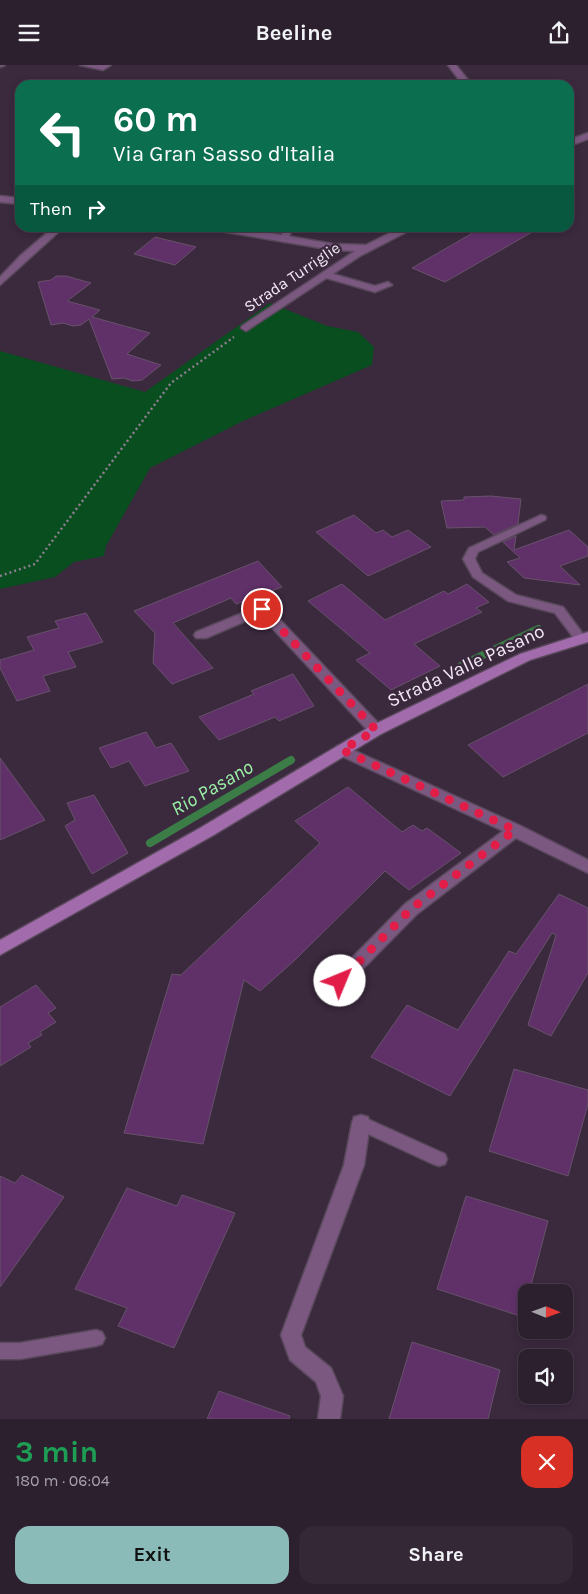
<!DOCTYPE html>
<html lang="en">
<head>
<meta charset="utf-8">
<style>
	:root { --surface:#2c1f2e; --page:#342736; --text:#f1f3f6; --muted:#a6a2aa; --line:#483d4a; --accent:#8bbbb9 }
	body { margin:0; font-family:Karla,sans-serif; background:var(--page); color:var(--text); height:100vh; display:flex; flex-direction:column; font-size:19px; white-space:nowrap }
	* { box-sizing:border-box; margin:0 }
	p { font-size:16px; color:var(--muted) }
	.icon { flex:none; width:28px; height:28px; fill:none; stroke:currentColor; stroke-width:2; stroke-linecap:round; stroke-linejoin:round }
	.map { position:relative; height:1354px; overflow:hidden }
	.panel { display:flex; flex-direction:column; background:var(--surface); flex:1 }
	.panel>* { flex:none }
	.hud { position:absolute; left:15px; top:15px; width:559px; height:152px; border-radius:15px; box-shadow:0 2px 8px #0003,0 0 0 1px var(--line); background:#0b6e4f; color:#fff; overflow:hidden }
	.needle { width:32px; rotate:91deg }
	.tools { position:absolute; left:518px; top:1219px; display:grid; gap:10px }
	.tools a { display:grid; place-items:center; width:55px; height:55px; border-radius:10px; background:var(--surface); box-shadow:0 2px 8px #0003,0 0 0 1px var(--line); font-size:25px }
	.pin { position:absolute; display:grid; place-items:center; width:42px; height:42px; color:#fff; margin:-21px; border:2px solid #fff; border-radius:50%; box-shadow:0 1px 5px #0007 }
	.me { position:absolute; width:55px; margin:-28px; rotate:45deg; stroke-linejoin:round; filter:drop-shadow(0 0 4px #0008) }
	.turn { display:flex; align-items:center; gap:18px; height:105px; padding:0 15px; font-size:22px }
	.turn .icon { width:65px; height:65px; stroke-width:2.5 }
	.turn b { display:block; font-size:35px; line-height:42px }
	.then { display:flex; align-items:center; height:48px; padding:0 15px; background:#0003; gap:10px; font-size:19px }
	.round { display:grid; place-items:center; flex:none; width:52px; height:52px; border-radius:15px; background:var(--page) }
	.head { display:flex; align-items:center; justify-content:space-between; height:85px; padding:0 15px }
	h1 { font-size:30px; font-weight:700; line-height:38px; color:#1e9e55 }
	.action { display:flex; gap:10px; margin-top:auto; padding:10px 15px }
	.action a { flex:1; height:58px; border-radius:15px; background:var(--accent); color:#111; font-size:20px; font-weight:700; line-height:58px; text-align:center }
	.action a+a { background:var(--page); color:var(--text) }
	header { display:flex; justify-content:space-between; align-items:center; height:65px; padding:0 15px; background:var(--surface); font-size:22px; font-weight:700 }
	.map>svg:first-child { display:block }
	.green { fill:#094e1e }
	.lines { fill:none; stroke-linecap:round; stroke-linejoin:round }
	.stream { stroke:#3b7c47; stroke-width:8 }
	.building { fill:#603169; stroke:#67526a }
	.lane-casing { stroke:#59485b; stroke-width:3 }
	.street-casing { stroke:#59485b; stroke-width:3 }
	.secondary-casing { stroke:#59485b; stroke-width:3 }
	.path { stroke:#8c7d8f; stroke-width:2.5; stroke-dasharray:2 3; stroke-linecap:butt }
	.lane { fill:#7a5880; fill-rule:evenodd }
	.street { fill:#7a5880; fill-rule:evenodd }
	.secondary { fill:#a26cac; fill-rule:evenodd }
	.route { stroke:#e11d48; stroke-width:9; stroke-dasharray:0 16.2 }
	.labels { text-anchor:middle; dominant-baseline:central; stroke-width:5; stroke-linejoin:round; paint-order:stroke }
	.far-street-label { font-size:16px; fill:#f4e8f6; stroke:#3b293e }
	.street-label { font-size:19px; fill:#f4e8f6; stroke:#3b293e }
	.water-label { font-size:20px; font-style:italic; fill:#9af3a7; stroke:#3b293e }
</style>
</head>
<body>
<header><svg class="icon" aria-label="menu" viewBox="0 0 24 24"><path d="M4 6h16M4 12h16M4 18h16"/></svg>Beeline<svg class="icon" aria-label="share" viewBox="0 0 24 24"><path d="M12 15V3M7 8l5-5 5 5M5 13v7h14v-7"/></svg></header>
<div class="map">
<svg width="588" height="1354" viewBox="0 0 588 1354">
	<rect width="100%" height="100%" fill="#3b293e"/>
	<path class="green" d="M 270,238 L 327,261 L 358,267 L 374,282 L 372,300 L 243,356 L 150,403 L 106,481 L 104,491 L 74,497 L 55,512 L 0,524 L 0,286 L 145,327 Z"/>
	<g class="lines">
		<path class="stream" d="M 462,600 L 538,564
			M 150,778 L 291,695"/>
	</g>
	<path class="building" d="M 483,162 L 541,162 L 445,217 L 412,203 Z
		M 155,172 L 196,182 L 175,200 L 134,189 Z
		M 56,211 L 66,211 L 91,218 L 67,236 L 100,245 L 92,252 L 150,268 L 127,289 L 161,300 L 142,315 L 133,316 L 124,313 L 112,314 L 89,254 L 81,260 L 73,261 L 63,258 L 51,260 L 38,217 L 51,215 Z
		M 491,431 L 521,434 L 518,459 L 494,470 L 485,462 L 447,463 L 441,436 L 464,435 L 464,432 Z
		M 354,450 L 376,468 L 383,465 L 392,472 L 408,465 L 431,482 L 368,511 L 316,467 Z
		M 569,465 L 588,482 L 588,491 L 560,501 L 580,520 L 524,513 L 507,497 L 520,493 L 503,477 L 516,471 L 514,485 Z
		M 258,496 L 282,522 L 236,539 L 231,533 L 173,558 L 213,603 L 172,619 L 153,598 L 155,568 L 134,546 Z
		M 342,519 L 385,555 L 444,526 L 448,529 L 467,519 L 489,537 L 476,543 L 482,547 L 414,579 L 440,601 L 391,625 L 356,595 L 370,588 L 308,536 Z
		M 86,548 L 103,577 L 68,587 L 76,602 L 43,611 L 50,626 L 17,636 L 0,603 L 0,595 L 34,585 L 27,572 L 59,563 L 55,556 Z
		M 293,609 L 314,641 L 279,656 L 275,652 L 219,675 L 199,652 L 254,629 L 251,626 Z
		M 588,619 L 588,668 L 503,712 L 468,680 Z
		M 146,667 L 156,683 L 171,678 L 189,706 L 145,721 L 129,696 L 111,703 L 99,683 Z
		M 0,693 L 45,755 L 0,775 Z
		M 348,722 L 402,767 L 413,760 L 422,766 L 427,763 L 461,788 L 409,825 L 385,806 L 295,895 L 260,926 L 244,915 L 203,1079 L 124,1068 L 172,909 L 181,910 L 320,778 L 295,756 Z
		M 94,730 L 128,788 L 92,809 L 65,761 L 75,755 L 67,738 Z
		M 559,829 L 588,843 L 588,908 L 551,971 L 528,960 L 556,870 L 552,868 L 450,1031 L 371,992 L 407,940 L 458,965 L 509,886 L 516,889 Z
		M 36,920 L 56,943 L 48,948 L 56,957 L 40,967 L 42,970 L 28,978 L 31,982 L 0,1001 L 0,942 Z
		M 514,1004 L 588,1025 L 588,1039 L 568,1111 L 489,1086 Z
		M 22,1110 L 64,1132 L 0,1222 L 0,1111 L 15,1118 Z
		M 127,1123 L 177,1141 L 182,1130 L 235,1148 L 174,1283 L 118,1261 L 127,1243 L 75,1224 Z
		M 466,1131 L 548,1156 L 529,1228 L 526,1228 L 526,1238 L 523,1252 L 437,1224 Z
		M 412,1277 L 500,1305 L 488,1354 L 389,1354 Z
		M 219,1326 L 290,1351 L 289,1354 L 207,1354 Z"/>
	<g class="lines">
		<g class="lane-casing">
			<path id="lane" d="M 0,0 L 5,0 L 1,2 Z
				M 80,0 L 111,0 L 103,5 Z
				M 54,162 L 64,162 L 0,220 L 0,212 L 20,191 Z
				M 285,162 L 293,162 L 288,174 L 284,177 L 280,174 Z
				M 326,207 L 375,221 L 388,217 L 392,220 L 375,227 L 323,212 L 323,208 Z
				M 541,450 L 545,451 L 546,453 L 545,455 L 478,487 L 475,494 L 482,508 L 516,530 L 563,542 L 586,573 L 584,576 L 576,576 L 555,548 L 508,536 L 473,512 L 463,494 L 469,483 Z
				M 361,1051 L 445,1089 L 447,1094 L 445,1099 L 439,1101 L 433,1099 L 355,1063 L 353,1058 L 355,1053 Z
				M 96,1265 L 102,1267 L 105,1273 L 102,1279 L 96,1281 L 20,1294 L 0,1294 L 0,1278 L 20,1278 Z"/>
		</g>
		<g class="street-casing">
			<path id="street" d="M 448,0 L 456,0 L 472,20 L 463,20 Z
				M 588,68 L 588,74 L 569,81 L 569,75 Z
				M 0,131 L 20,133 L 20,139 L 0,137 Z
				M 209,162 L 235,162 L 333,179 L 366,180 L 402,162 L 416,162 L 360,191 L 246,266 L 241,263 L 242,261 L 355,186 L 333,185 L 214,165 Z
				M 262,540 L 267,541 L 381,661 L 383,665 L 381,669 L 376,670 L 371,669 L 260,550 L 206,573 L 196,573 L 194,570 L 196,567 Z
				M 342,680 L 521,761 L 588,795 L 588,808 L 516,773 L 417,849 L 346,921 L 340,923 L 334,921 L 331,916 L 334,911 L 405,839 L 503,766 L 337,689 L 334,685 L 337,681 Z
				M 361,1050 L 368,1052 L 370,1058 L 364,1100 L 301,1270 L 305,1282 L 331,1303 L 343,1331 L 340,1354 L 318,1354 L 321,1331 L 316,1317 L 290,1295 L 281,1270 L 344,1100 L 352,1058 L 354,1052 Z"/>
		</g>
		<g class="secondary-casing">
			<path id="secondary" d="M 588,567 L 588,577 L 530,595 L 381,669 L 212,771 L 0,890 L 0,875 L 200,763 L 371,661 L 520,589 Z"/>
		</g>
		<path class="path" d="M 0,511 L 35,499 L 171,318 L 234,272"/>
		<use href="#lane" class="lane"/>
		<use href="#street" class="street"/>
		<use href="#secondary" class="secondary"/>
	</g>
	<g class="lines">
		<path class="route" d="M 262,544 L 376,665 L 342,685 L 515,765 L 411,844 L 340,916"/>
	</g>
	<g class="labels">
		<g class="far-street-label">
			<text transform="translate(292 212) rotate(-34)">Strada Turriglie</text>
		</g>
		<g class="street-label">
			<text transform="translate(466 601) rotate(-25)">Strada Valle Pasano</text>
		</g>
		<g class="water-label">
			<text transform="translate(212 723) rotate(-30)">Rio Pasano</text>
		</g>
	</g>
</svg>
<div class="tools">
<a><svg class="needle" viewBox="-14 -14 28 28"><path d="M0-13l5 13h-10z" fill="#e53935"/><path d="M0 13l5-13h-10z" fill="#a6a2aa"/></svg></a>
<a><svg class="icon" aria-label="sound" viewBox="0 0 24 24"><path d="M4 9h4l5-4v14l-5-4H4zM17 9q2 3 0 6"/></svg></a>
</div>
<div class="pin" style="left:262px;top:544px;background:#d93025"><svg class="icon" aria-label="arrive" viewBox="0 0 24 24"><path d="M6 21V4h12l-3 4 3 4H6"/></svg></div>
<svg class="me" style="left:340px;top:916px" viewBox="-20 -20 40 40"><circle r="19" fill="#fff"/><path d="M0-13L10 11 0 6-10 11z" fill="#e11d48"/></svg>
<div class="hud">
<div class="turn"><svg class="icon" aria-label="left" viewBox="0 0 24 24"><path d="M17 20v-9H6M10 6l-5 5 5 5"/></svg><div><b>60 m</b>Via Gran Sasso d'Italia</div></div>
<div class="then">Then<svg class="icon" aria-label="right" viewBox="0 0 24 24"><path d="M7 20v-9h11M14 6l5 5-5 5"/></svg></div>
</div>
</div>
<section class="panel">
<div class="head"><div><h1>3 min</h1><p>180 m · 06:04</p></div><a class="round" style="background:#d93025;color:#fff"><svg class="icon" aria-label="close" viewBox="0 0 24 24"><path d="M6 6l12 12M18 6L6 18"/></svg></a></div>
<div class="action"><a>Exit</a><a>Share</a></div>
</section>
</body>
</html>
